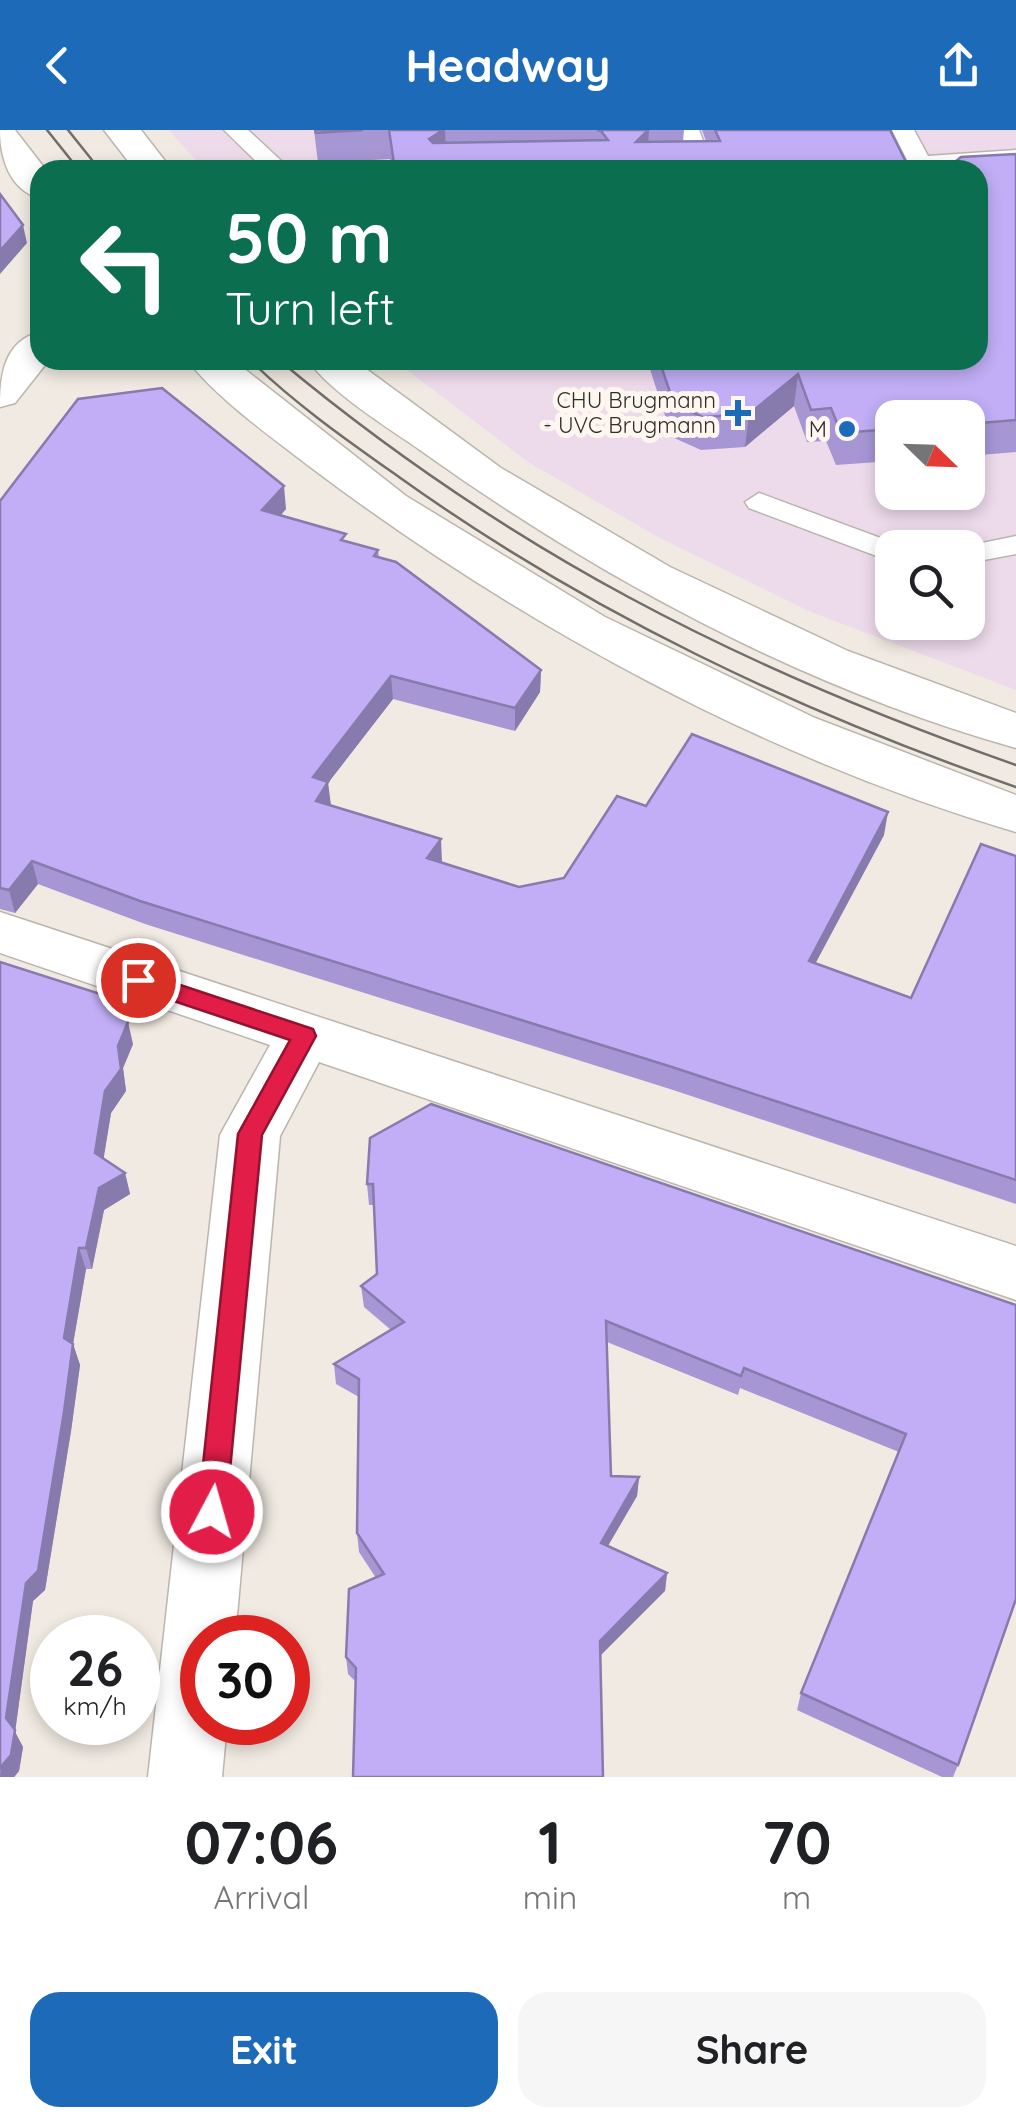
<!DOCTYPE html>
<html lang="en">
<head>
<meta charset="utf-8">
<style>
	:root { --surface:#fff; --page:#f6f6f6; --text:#202124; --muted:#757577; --accent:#1d6ab9 }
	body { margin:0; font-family:Quicksand,sans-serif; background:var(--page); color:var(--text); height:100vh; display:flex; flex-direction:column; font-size:38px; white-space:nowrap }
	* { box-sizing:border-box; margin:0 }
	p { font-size:32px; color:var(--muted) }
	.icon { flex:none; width:55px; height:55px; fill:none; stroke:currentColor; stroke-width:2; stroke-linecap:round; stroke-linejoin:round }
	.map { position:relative; height:1647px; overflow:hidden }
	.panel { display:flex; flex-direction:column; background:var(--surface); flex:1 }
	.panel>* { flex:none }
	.hud { position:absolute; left:30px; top:30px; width:958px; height:210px; border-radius:30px; box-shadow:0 5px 15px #0003; background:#0b6e4f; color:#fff; overflow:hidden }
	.needle { width:65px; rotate:113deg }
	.tools { position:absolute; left:875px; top:270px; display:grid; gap:20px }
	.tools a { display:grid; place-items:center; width:110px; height:110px; border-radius:20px; background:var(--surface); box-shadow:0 5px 15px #0003; font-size:50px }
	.speed { position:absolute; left:30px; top:1485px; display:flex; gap:20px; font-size:50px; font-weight:700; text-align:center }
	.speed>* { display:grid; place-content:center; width:130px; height:130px; border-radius:50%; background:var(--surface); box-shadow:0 5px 15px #0003; line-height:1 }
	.speed small { font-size:25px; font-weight:400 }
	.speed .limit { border:15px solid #d22; background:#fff; color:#111 }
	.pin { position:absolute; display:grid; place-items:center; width:85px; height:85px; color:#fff; margin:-42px; border:5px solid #fff; border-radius:50%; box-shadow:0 2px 10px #0007 }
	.me { position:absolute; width:110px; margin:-55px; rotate:6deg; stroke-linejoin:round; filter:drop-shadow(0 0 8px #0008) }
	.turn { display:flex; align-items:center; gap:35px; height:210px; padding:0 30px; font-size:45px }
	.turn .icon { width:130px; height:130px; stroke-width:2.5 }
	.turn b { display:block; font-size:70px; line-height:85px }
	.eta { display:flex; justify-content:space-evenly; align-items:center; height:170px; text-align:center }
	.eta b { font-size:60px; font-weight:800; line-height:70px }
	.button { display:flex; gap:20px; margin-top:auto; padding:20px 30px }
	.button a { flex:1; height:115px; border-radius:30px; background:var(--accent); color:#fff; font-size:40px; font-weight:800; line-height:115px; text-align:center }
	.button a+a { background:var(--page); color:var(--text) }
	header { display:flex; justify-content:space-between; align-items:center; height:130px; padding:0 30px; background:var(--accent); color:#fff; font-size:45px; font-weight:800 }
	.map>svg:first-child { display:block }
	.medical { fill:#eddaeb; fill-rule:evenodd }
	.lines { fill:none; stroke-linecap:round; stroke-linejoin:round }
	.service-casing { stroke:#bbb5ae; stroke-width:3 }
	.minor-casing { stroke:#bbb5ae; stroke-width:3 }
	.tertiary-casing { stroke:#bbb5ae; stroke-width:3 }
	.service { fill:#fff; fill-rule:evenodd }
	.minor { fill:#fff; fill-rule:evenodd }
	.tertiary { fill:#fff; fill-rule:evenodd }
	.tram { stroke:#716d69; stroke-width:2.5 }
	.wall { fill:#a696d4 }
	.shaded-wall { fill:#877aac }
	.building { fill:#c1aef6; stroke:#877aac; stroke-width:2.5 }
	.route { fill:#e11d48; stroke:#92132f; stroke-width:2.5 }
	.poi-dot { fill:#1d6ab9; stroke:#fef7f0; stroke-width:4 }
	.labels { text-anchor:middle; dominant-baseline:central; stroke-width:10; stroke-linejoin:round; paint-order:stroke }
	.far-poi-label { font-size:22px; fill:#2f2d2a; stroke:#fef7f0; text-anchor:end }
</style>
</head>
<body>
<header><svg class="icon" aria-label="back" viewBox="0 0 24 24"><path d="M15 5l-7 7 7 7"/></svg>Headway<svg class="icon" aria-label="share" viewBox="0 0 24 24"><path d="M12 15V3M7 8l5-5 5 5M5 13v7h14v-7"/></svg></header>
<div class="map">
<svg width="1016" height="1647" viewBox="0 0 1016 1647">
	<rect width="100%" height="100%" fill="#f0eae2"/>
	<path class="medical" d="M 169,0 L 1016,0 L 1016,560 L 811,482 L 658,407 L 528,332 L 394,230 L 978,230 L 978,40 L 204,40 ZM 892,288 L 968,288 L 968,362 L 892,362 ZM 892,418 L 968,418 L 968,492 L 892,492 Z"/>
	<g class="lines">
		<g class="service-casing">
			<path id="service" d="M 224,0 L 248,0 L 291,40 L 265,40 Z
				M 677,0 L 699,0 L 714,40 L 690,40 Z
				M 892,0 L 914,0 L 928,26 L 1016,20 L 1016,34 L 912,40 Z
				M 759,363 L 902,416 L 903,418 L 892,418 L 892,431 L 882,428 L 749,378 L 745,372 Z
				M 1016,406 L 1016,424 L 968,433 L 968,418 L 958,418 Z"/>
		</g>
		<g class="minor-casing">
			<path id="minor" d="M 40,202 L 40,230 L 49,230 L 15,273 L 0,277 C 0,245 4,211 40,202 Z
				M 0,782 L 1016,1116 L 1016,1170 L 319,932 L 280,1006 L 235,1508 L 202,1508 L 202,1592 L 227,1592 L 222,1647 L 148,1647 L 220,1005 L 270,915 L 0,823 Z"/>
		</g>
		<g class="tertiary-casing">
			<path id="tertiary" d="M 0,0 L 15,0 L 46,40 L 40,40 L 40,68 C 10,61 0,28 0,0 Z
				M 104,0 L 141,0 L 172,40 L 135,40 Z
				M 188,230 L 233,230 L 406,366 L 605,487 L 815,588 L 1016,665 L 1016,702 C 767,629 520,495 313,339 C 278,312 212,265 188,230 Z
				M 308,230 L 354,230 L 501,338 L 670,437 L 848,521 L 1016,583 L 1016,618 C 803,558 599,448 420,320 C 387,297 330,262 308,230 Z"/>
		</g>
		<use href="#service" class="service"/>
		<use href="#minor" class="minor"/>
		<use href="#tertiary" class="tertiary"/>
		<path class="tram" d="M 47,0 L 79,40
			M 68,0 L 100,40
			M 250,230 C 295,274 348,311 399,347 C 589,483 797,581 1016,657
			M 279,230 C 507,420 737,537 1016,635"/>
	</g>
	<path class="wall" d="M 314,0 L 684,0 L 683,12 L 706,11 L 702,0 L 890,0 L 910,40 L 391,40 L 390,29 L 318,33 Z
		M 1016,24 L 1016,322 L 968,326 L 968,288 L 892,288 L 892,331 L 836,335 L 826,311 L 807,312 L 794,276 L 745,317 L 701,320 L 672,307 L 647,230 L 978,230 Z
		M 0,371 L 286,379 L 281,385 L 346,412 L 378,420 L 379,427 L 541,540 L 540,562 L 515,601 L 393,569 L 328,653 L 330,675 L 442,733 L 519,757 L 564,748 L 646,676 L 884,705 L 815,833 L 911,868 L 1016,726 L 1016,1074 L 670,959 L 145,794 L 38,754 L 15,783 L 0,779 Z
		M 0,832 L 133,914 L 123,938 L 126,961 L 111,983 L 103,1029 L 125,1043 L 130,1064 L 104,1080 L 92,1139 L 86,1139 L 73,1214 L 80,1235 L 71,1301 L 45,1460 L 33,1471 L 15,1602 L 23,1617 L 19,1641 L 14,1647 L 0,1647 Z
		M 370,1008 L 1016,1175 L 958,1635 L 953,1647 L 942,1647 L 797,1580 L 801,1563 L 899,1322 L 740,1258 L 738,1265 L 607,1212 L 611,1346 L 639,1347 L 637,1366 L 608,1416 L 667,1443 L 665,1461 L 356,1552 L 348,1544 L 346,1527 L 376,1448 L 359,1422 L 357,1403 L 359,1267 L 336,1254 L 334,1234 L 391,1200 L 364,1177 L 361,1156 L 377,1144 L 374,1075 L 369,1075 L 367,1054 Z"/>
	<path class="shaded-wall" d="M 443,0 L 445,0 L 446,29 L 429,9 Z
		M 649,0 L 647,30 L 636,12 Z
		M 23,95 L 27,113 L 0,144 L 0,121 Z
		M 798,244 L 794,276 L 745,317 L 749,284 Z
		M 284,356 L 286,379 L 265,402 L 262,380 Z
		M 541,540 L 540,562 L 515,601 L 515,578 Z
		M 391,546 L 393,569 L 328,653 L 331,675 L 318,694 L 313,647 Z
		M 888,682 L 884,705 L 805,853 L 809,831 Z
		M 441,709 L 442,732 L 427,728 Z
		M 32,731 L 38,754 L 15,783 L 9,760 Z
		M 128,892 L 133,914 L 123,938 L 126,961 L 111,983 L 101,1045 L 95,1023 L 105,961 L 118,916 Z
		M 125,1043 L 130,1064 L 104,1080 L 92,1139 L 86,1118 L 99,1058 Z
		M 79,1118 L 86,1139 L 73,1214 L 80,1235 L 71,1301 L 45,1460 L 33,1471 L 15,1602 L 23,1617 L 19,1641 L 14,1647 L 0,1647 L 6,1588 L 26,1453 Z
		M 639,1347 L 637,1366 L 599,1431 L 601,1413 Z
		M 667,1443 L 665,1461 L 598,1528 L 600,1511 Z"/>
	<path class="building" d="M 315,0 L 363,0 L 316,3 Z
		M 389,0 L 443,0 L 429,9 L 433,13 L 608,10 L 601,1 L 597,0 L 648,0 L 636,12 L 720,11 L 715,0 L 890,0 L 910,40 L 395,40 Z
		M 1016,24 L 1016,290 L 968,294 L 968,288 L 892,288 L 892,299 L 841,303 L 831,278 L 811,280 L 798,244 L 749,284 L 703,287 L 674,274 L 659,230 L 978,230 L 978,40 L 945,40 L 961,27 Z
		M 0,64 L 23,95 L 0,121 Z
		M 162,258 L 284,356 L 262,380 L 346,404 L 341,410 L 378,420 L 374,426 L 396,432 L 541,540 L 515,578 L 391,546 L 313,647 L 328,652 L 316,671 L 441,709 L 427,728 L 519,757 L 564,748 L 617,666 L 646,676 L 692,604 L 888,682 L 809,831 L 911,868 L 981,714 L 1016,726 L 1016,1050 L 672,937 L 140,771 L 32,731 L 9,760 L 0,758 L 0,371 L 78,269 Z
		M 0,832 L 119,870 L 128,892 L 118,916 L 121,939 L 105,961 L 95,1023 L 125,1043 L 99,1058 L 86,1118 L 79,1118 L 64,1208 L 73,1214 L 64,1282 L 38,1441 L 26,1453 L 6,1588 L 15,1600 L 11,1625 L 0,1638 Z
		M 431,974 L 1016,1175 L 1016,1469 L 958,1635 L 801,1563 L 906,1304 L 744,1238 L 741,1246 L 606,1191 L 611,1346 L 639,1347 L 601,1413 L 667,1443 L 600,1511 L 603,1647 L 353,1647 L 356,1538 L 346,1527 L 349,1459 L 384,1444 L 357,1403 L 359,1249 L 334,1234 L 404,1192 L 361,1156 L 377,1144 L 373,1054 L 367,1054 L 370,1008 Z"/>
	<path class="route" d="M 138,841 L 313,899 L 316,906 L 262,1005 L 226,1382 L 222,1392 L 212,1396 L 202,1392 L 198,1382 L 238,1004 L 290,910 L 129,856 L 129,843 Z"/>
	<g class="poi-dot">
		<path d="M733 268h10v10h10v10h-10v10h-10v-10h-10v-10h10z"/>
		<circle cx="847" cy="299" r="10"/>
	</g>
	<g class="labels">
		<g class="far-poi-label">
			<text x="716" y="270">CHU Brugmann<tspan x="716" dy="25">- UVC Brugmann</tspan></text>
			<text x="827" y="299">M</text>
		</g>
	</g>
</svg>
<div class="tools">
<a><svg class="needle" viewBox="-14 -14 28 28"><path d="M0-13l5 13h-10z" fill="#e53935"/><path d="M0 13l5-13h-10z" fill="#757577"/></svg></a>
<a><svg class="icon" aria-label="search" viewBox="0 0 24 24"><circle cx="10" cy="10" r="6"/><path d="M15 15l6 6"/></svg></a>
</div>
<div class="speed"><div>26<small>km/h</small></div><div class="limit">30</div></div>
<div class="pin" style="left:138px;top:850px;background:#d93025"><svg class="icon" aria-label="arrive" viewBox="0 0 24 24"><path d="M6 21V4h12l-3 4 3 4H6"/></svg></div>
<svg class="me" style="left:212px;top:1382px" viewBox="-20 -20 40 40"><circle r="17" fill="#e11d48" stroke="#fff" stroke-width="3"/><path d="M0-11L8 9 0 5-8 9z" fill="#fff"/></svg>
<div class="hud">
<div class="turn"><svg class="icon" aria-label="left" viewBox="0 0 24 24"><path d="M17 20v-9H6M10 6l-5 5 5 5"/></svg><div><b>50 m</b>Turn left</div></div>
</div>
</div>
<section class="panel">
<div class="eta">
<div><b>07:06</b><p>Arrival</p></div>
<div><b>1</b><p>min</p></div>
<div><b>70</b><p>m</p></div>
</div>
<div class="button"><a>Exit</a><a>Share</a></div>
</section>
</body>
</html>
